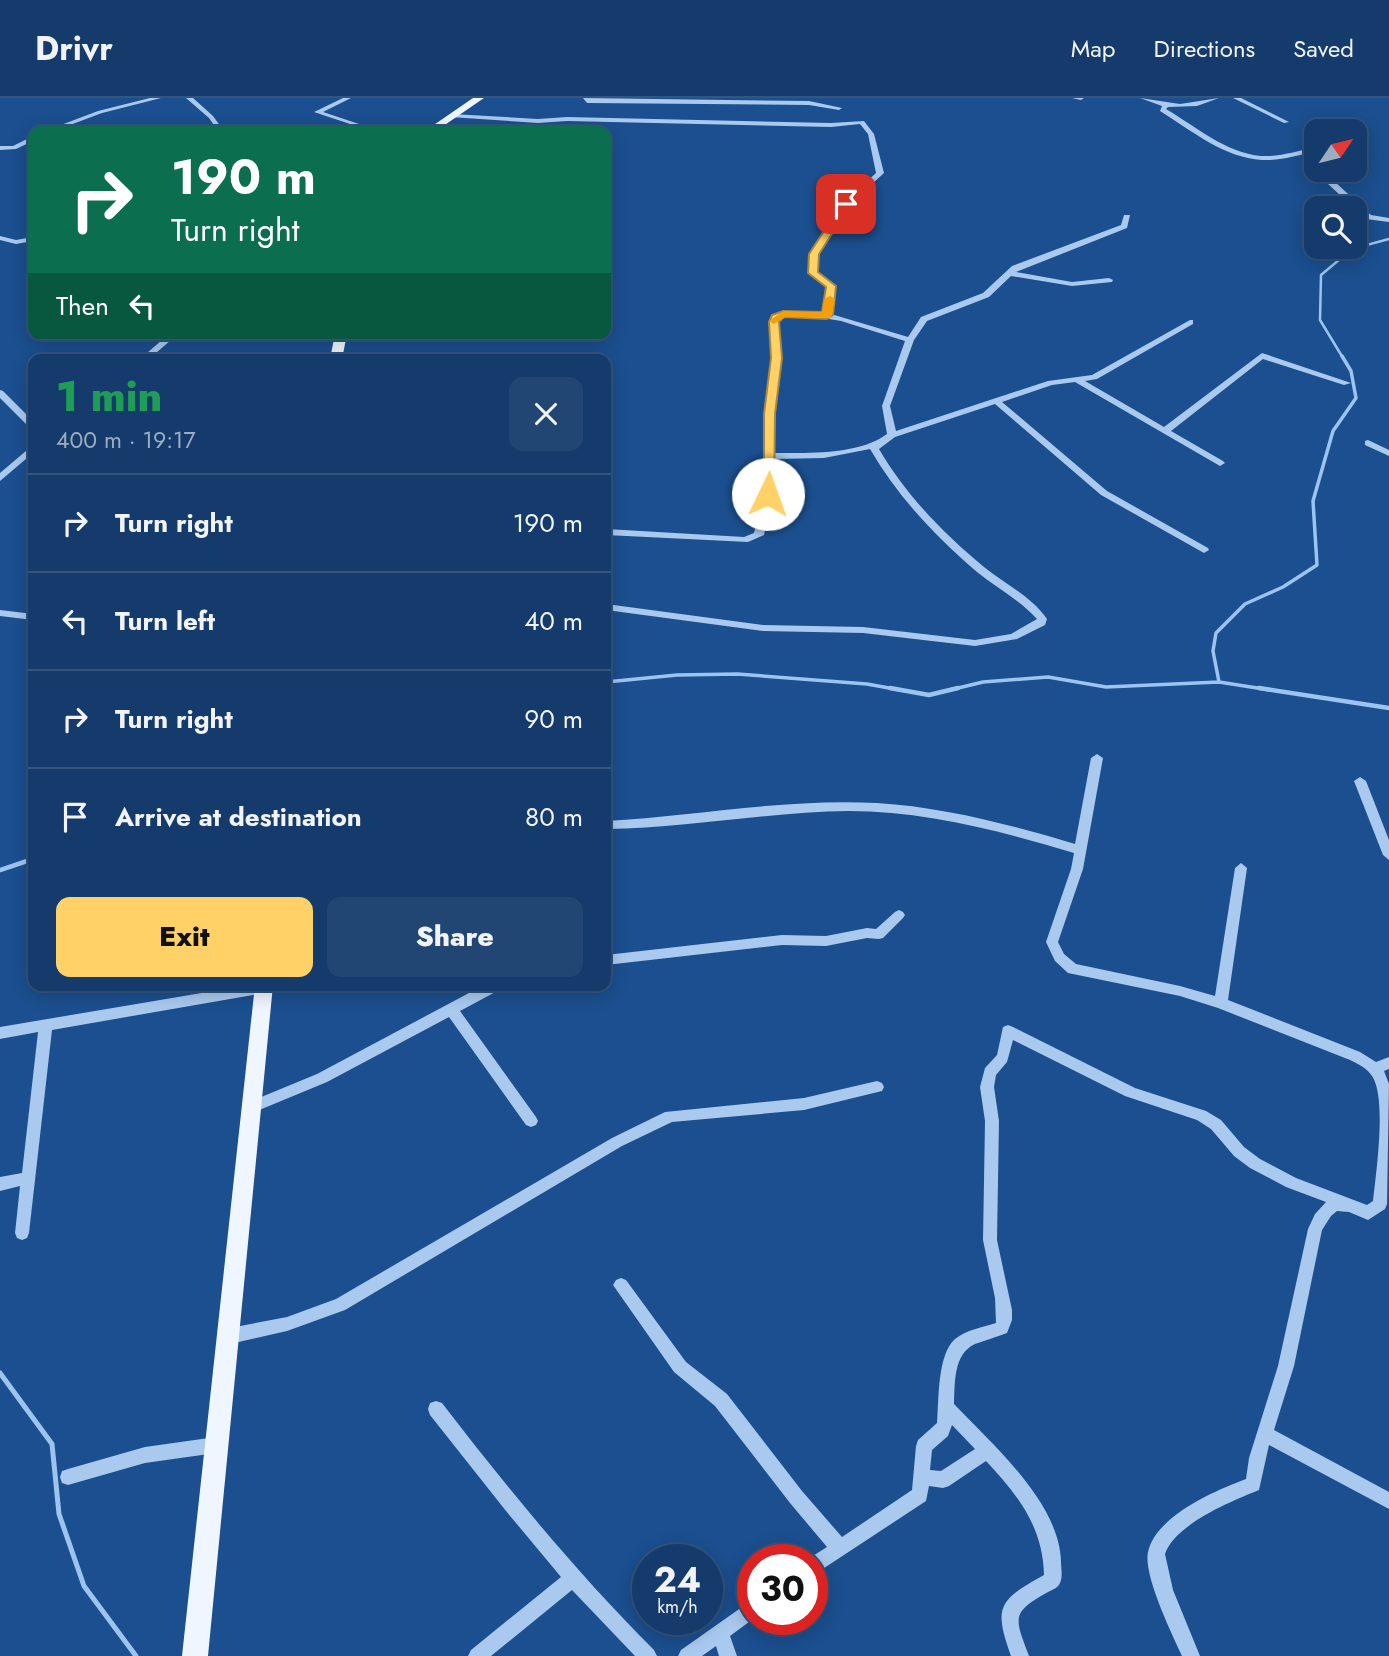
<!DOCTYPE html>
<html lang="en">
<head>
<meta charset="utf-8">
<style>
	:root { --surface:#143b6b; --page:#214673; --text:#f1f3f6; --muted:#9dadc1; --line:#33557e; --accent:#ffd166 }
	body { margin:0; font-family:Jost,sans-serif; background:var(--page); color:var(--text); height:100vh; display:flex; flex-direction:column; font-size:26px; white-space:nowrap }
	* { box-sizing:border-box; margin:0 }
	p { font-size:23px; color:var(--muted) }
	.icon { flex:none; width:38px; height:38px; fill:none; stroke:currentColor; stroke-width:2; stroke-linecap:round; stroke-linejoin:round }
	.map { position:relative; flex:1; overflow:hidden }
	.details { position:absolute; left:28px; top:256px; width:583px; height:637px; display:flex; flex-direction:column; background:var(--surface); border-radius:14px; box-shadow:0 4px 18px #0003,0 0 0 2px var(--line) }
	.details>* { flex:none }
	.guide { position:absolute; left:28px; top:28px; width:583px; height:214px; border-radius:14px; box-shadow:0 4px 18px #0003,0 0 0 2px var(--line); background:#0b6e4f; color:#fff; overflow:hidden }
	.needle { width:46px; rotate:55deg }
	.controls { position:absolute; left:1304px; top:21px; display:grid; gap:14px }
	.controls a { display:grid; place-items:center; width:63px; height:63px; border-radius:14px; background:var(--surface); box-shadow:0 4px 18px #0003,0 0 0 2px var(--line); font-size:35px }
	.speed { position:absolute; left:632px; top:1446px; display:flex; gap:14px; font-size:35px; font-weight:700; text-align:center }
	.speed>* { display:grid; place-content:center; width:91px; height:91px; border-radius:50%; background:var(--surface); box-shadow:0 4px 18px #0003,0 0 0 2px var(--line); line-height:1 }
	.speed small { font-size:18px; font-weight:400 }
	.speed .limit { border:10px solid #d22; background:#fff; color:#111 }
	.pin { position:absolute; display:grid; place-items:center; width:60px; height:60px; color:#fff; margin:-30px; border-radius:14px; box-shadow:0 4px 10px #0006 }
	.me { position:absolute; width:77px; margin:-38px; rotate:3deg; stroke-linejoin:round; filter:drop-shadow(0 0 5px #0008) }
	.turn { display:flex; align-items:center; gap:24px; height:147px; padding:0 28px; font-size:32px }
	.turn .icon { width:91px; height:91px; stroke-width:2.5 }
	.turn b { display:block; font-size:49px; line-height:60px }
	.then { display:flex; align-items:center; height:66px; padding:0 28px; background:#0003; gap:14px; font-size:26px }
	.round { display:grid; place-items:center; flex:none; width:74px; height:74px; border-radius:14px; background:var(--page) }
	.head { display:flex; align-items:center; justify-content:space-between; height:119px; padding:0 28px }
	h1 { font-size:42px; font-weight:800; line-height:52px; color:#1e9e55 }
	.cta { display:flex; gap:14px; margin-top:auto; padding:14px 28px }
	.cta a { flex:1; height:80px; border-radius:14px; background:var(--accent); color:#111; font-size:28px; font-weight:800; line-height:80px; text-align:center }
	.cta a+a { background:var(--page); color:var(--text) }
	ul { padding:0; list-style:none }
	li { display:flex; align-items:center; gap:21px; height:98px; padding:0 28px; border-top:2px solid var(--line) }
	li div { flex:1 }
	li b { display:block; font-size:26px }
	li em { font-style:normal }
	header { display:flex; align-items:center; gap:42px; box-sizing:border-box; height:98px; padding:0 35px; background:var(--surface); border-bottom:2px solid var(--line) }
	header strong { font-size:33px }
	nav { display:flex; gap:38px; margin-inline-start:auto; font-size:24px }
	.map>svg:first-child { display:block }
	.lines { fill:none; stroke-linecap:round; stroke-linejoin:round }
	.stream-far3 { stroke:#9cc4f0; stroke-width:2.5 }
	.stream-far2 { stroke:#9cc4f0; stroke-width:3.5 }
	.stream-far1 { stroke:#9cc4f0; stroke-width:4.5 }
	.stream { stroke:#9cc4f0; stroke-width:5 }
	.minor { fill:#a9c9ee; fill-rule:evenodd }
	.major { fill:#f0f6ff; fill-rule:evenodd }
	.route { fill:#ffd166; stroke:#a68842; stroke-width:2 }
	.slow { fill:#f59e0b }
</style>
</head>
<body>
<header>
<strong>Drivr</strong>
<nav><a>Map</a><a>Directions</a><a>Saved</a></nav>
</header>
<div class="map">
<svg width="1389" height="1558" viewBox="0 0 1389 1558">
	<rect width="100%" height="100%" fill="#1b4f8f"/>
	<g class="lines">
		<path class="stream-far3" d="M 1343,260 L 1320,222 L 1321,177 L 1352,151 L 1389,141"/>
		<path class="stream-far2" d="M 606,584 L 677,577 L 737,576 L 867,586 L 900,592
			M 1219,584 L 1213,553 L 1216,535 L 1245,506 L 1283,489 L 1317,467 L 1313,403 L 1333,333 L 1356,300 L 1351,273 L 1342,258
			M 950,592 L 983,584 L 1048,579 L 1106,589 L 1219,584 L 1270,592"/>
		<path class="stream-far1" d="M 890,590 L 929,597 L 958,590
			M 1259,590 L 1389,610
			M 0,772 L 33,761"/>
		<path class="stream" d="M 0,1275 L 52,1346 L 59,1416 L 84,1488 L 136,1558"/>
		<path class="minor" d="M 150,0 L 161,0 L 102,15 L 54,33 L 45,33 L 98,13 Z
			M 186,0 L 193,0 L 213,18 L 224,33 L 218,33 L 209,20 Z
			M 343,0 L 351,0 L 323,14 L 380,33 L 371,33 L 314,14 Z
			M 583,0 L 809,3 L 842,10 L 839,12 L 809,7 L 587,5 Z
			M 1072,0 L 1084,0 L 1081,2 Z
			M 1140,0 L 1180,6 L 1219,0 L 1197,8 L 1168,9 L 1166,11 C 1195,28 1226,55 1261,58 C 1279,59 1298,53 1316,49 L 1316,53 C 1299,57 1280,63 1262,62 C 1224,60 1191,32 1160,13 L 1162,8 Z
			M 1233,0 L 1241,0 L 1289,24 L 1284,25 Z
			M 452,16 L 538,21 L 567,19 L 831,25 L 864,23 L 874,36 L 884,75 L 849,107 L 818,156 L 817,174 L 835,188 L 831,216 L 908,239 L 921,219 L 983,195 L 1012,168 L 1121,127 L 1124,117 L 1130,117 L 1127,130 L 1016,174 L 1072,184 L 1109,180 L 1113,182 L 1112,184 L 1072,188 L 1011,178 L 989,199 L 927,223 L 914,242 L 890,308 L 896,333 L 1048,283 L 1092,277 L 1190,222 L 1193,222 L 1193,226 L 1097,281 L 1085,283 L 1164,329 L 1262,255 L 1351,285 L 1344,287 L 1263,261 L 1171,333 L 1223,363 L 1225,365 L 1220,368 L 1075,284 L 1052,287 L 1002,304 L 1107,393 L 1208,450 L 1209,452 L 1204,455 L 1101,397 L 995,306 L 895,339 L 879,351 C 906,397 943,435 984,469 C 1005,486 1032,499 1047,521 L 1045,527 L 1017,541 L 975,548 L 863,535 L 763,533 L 606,512 L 606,506 L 763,527 L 863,529 L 975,542 L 1011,536 L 1037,521 C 1020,502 997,490 977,474 C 935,438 898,399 870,351 L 824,360 L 774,361 L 773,396 L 764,437 L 748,444 L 606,437 L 606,431 L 744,439 L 754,435 L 763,396 L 766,316 L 772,260 L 772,219 L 789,213 L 823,215 L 827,189 L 809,175 L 810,156 L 842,106 L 876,75 L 868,36 L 860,26 L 831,29 L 567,23 L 538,25 L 450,19 L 450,17 ZM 805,217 L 841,223 L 905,243 L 882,308 L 887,336 C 859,357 808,355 774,355 C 775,310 780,266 780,220 Z
			M 33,38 L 33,43 L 16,51 L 0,52 L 0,48 L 13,48 Z
			M 1364,39 L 1367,41 L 1366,42 L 1354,45 L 1354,41 Z
			M 1315,70 L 1322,72 L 1371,117 L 1389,120 L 1389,124 L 1366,121 L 1315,74 Z
			M 0,138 L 16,142 L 33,139 L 33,143 L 16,146 L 0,142 Z
			M 169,236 L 178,236 L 149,261 L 140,261 Z
			M 0,292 L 3,293 L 33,323 L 33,331 L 30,330 L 0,300 Z
			M 1368,342 L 1389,352 L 1389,358 L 1365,347 L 1365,343 Z
			M 33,347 L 33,355 L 0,383 L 0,375 Z
			M 0,512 L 33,516 L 33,522 L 0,518 Z
			M 1097,656 L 1103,660 L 1083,771 L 1058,844 L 1064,856 L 1076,866 L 1180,888 L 1215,898 L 1235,770 L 1241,765 L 1247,770 L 1228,902 L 1360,954 L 1376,964 L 1389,959 L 1389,971 L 1384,973 L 1389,986 L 1387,1106 L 1385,1111 L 1368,1122 L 1349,1114 L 1337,1113 L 1331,1118 L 1322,1132 L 1294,1268 L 1274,1332 L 1389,1394 L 1389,1411 L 1269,1347 L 1259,1392 C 1232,1403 1175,1426 1165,1456 L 1173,1492 L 1200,1558 L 1182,1558 C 1172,1536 1143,1477 1148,1454 C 1156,1418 1214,1393 1246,1381 L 1249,1360 L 1278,1268 L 1308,1131 L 1315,1116 L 1326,1104 L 1286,1089 L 1250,1070 L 1234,1058 L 1211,1031 L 1197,1022 L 1125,998 L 1013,942 L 1007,964 L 996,977 L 994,989 L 999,1023 L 997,1142 L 1012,1212 L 1012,1222 L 1007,1235 C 997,1239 986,1242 975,1246 C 953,1256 955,1286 954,1306 C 992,1346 1060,1405 1061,1464 C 1061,1470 1063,1479 1060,1485 C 1058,1490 1052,1492 1048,1494 C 1010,1515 1015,1520 1029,1558 L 1011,1558 C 993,1508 999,1502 1044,1477 C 1043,1429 1018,1397 986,1363 L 949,1388 L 943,1390 L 929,1388 L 926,1403 L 812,1478 L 812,1461 L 808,1461 L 827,1449 L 790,1405 L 715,1308 L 674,1274 L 613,1187 L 616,1182 L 621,1180 L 626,1182 L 686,1264 L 727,1296 L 802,1393 L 842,1439 L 912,1392 L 916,1348 L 918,1342 L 937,1325 C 939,1302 937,1257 955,1241 C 966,1232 983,1229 996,1225 L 995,1200 L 983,1142 L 985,1023 L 980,989 L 985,970 L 997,957 L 1003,929 L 1008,927 L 1013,929 L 1135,990 L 1206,1013 L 1221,1022 L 1244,1049 L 1260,1061 L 1296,1080 L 1367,1107 L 1373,1103 C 1376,1075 1387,1000 1372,978 C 1367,970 1358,966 1350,962 L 1218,910 L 1180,898 L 1068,875 L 1055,863 L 1046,844 L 1071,771 L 1074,755 C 1001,733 925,713 849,713 C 768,714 687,730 606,731 L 606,723 C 696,718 787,700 877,705 C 944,709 1011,727 1075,746 L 1091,660 ZM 952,1327 L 975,1351 L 941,1373 L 930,1372 L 932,1352 L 948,1338 Z
			M 1360,679 L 1366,683 L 1389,742 L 1389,762 L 1383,757 L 1354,683 Z
			M 899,812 L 903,814 L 905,817 L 903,820 L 883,840 L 879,841 L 867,840 L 826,848 L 782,847 L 606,867 L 606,857 L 782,837 L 826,838 L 867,830 L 876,831 L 895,814 Z
			M 249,887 L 269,887 L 271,890 L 269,894 L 264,895 L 52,932 L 29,1135 L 27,1140 L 22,1142 L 17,1140 L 15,1135 L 20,1088 L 0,1093 L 0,1079 L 22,1075 L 38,934 L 0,941 L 0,929 Z
			M 484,887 L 502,887 L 501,891 L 460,913 L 536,1019 L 538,1023 L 536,1027 L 531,1029 L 526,1027 L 449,919 L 327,984 L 257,1013 L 252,1015 L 247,1013 L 245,1009 L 247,1005 L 317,976 Z
			M 877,983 L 882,985 L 884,989 L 882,993 L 804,1012 L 672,1024 L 622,1048 L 345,1212 L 287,1233 L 230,1246 L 225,1243 L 222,1238 L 225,1233 L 230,1230 L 287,1219 L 336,1201 L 612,1040 L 665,1014 L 804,1000 Z
			M 436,1303 L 442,1305 C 509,1392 577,1475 654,1552 L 657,1558 L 635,1558 L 572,1492 L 491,1558 L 468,1558 L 471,1552 L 561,1479 L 506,1413 L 430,1317 L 428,1311 L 430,1305 Z
			M 216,1339 L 222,1341 L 224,1347 L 222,1353 L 216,1355 L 145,1365 L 68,1387 L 62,1385 L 60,1379 L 62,1373 L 68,1371 L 145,1349 Z
			M 752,1502 L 753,1521 L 730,1538 L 737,1558 L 719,1558 L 716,1548 L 702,1558 L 678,1558 L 681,1552 Z"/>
		<path class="major" d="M 473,0 L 484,0 L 436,33 L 425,33 Z
			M 335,236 L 347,236 L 342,261 L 330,261 Z
			M 255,887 L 273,887 L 208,1558 L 182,1558 Z"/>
	</g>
	<path class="route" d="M 843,104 L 851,106 L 819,156 L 818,174 L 836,188 L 833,217 L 827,221 L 784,219 L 779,224 L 782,260 L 775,316 L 774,396 L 772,399 L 764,399 L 764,316 L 771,260 L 769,224 L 772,217 L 783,213 L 822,214 L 826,189 L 808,175 L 809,156 Z"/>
	<path class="slow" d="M 830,198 L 835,201 L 831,220 L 785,219 L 774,226 L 769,223 L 783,213 L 822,214 L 824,201 Z"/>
</svg>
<div class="controls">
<a><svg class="needle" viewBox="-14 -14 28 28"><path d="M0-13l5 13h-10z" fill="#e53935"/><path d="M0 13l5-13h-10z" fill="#9dadc1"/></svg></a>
<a><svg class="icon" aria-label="search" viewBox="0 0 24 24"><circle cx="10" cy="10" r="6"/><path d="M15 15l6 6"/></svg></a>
</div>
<div class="speed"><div>24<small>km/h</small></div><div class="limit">30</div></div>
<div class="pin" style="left:846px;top:106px;background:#d93025"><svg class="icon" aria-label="arrive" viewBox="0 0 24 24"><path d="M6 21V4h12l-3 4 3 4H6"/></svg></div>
<svg class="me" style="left:768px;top:396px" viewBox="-20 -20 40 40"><circle r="19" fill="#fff"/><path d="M0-13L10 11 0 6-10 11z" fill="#ffd166"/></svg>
<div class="guide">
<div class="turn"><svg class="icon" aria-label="right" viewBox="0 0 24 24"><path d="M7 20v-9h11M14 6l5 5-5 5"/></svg><div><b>190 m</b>Turn right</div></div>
<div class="then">Then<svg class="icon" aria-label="left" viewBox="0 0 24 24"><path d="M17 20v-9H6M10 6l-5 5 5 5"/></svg></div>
</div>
<section class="details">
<div class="head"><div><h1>1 min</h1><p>400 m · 19:17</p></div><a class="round"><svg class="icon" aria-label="close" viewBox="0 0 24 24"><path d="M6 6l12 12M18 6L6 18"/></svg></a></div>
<ul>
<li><svg class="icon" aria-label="right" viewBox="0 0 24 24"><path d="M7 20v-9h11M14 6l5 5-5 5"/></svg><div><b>Turn right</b></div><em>190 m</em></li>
<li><svg class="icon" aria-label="left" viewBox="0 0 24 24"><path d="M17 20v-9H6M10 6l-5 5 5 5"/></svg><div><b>Turn left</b></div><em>40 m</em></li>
<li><svg class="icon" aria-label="right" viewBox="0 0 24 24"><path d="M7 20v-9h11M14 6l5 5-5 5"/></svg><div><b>Turn right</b></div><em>90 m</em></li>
<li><svg class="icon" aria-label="arrive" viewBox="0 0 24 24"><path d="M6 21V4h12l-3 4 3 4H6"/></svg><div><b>Arrive at destination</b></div><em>80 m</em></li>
</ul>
<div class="cta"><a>Exit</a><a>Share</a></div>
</section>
</div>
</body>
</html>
